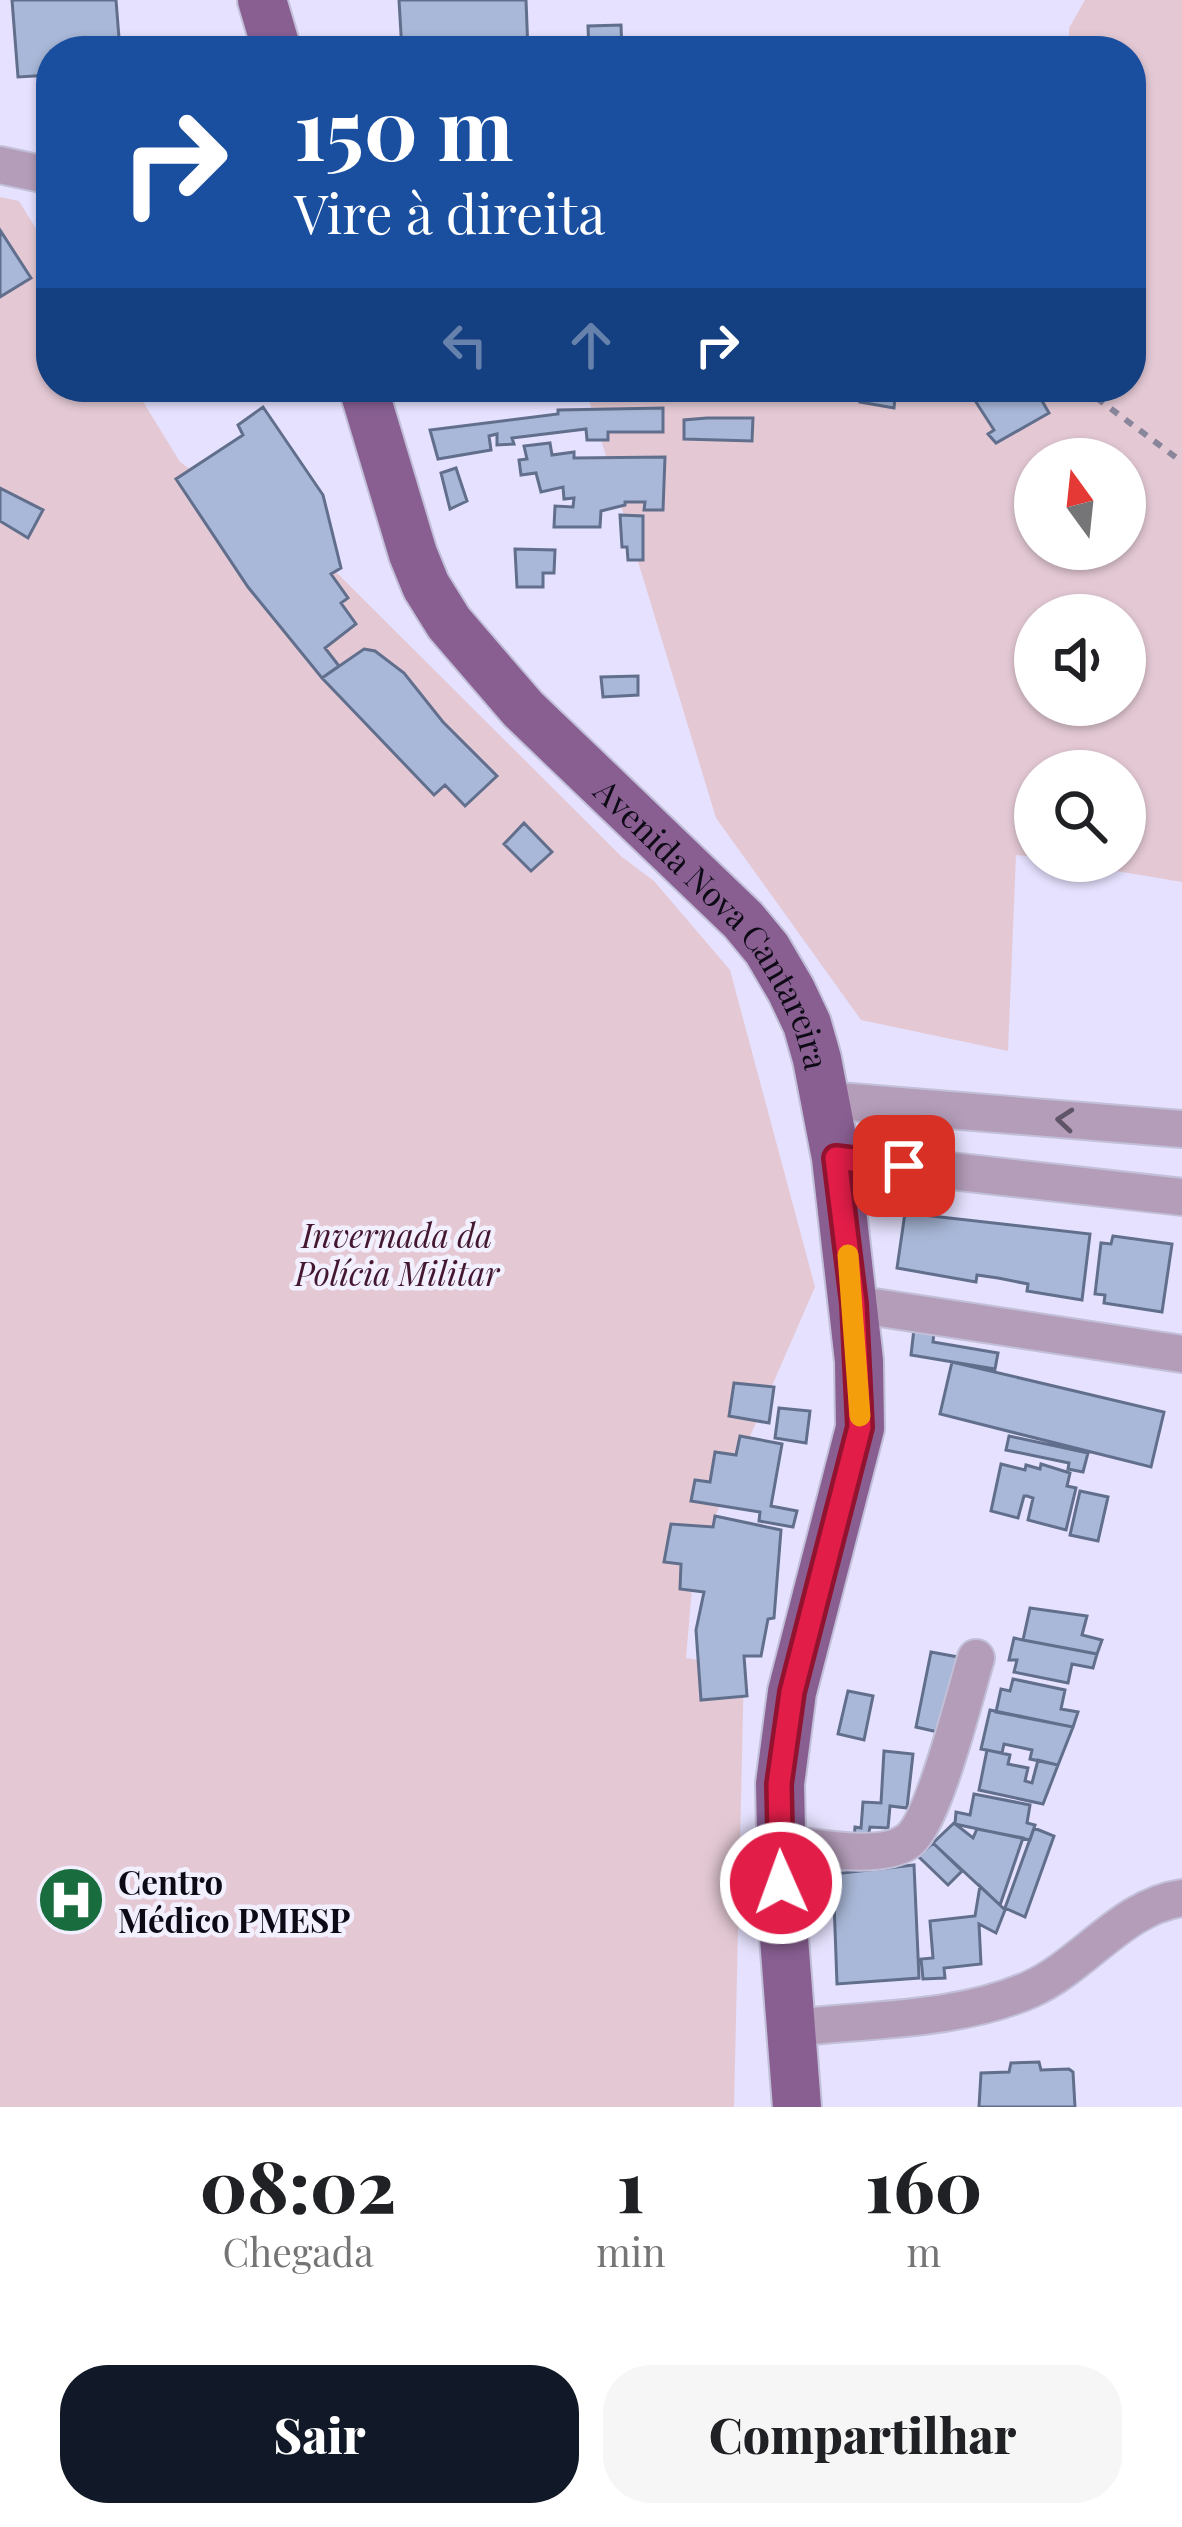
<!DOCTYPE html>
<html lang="pt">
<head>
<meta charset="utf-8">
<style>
	:root { --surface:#fff; --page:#f6f6f6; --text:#202124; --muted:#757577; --accent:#111827 }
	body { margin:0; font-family:"Playfair Display",serif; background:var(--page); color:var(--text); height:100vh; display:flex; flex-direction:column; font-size:45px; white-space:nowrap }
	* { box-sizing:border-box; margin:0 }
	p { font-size:39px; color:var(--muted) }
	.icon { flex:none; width:66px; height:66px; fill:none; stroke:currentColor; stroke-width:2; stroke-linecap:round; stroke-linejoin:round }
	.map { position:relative; height:2107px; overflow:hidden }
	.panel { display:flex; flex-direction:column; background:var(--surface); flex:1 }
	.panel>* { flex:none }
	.guide { position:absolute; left:36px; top:36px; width:1110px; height:366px; border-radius:48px; box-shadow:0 3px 9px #0004; background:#1a4fa0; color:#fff; overflow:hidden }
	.needle { width:78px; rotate:345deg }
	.tools { position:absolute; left:1014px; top:438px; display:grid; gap:24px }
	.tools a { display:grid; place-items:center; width:132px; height:132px; border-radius:50%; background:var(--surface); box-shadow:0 3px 9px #0004; font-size:60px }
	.pin { position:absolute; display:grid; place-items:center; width:102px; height:102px; color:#fff; margin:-51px; border-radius:24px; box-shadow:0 6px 18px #0006 }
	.me { position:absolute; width:132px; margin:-66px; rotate:358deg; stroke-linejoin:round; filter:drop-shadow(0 0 9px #0008) }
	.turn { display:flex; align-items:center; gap:42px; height:252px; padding:0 60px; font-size:54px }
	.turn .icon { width:156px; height:156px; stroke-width:2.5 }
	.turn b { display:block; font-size:84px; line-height:102px }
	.lanes { display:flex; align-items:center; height:114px; padding:0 60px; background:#0003; justify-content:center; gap:60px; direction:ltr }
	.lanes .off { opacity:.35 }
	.eta { display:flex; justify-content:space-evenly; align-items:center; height:204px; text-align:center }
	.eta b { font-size:72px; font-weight:800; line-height:84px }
	.cta { display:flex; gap:24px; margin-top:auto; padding:24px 60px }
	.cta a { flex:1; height:138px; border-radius:48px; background:var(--accent); color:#fff; font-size:48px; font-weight:800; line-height:138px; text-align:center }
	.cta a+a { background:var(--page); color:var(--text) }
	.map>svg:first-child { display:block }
	.green { fill:#e4c9d5; fill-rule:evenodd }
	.building { fill:#a9b8d8; stroke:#616f8d; stroke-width:3 }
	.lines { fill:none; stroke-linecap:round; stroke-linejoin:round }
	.minor-casing { stroke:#c2bfd9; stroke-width:40 }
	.major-casing { stroke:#c2bfd9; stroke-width:52 }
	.path { stroke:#89859b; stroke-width:6; stroke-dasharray:9 9; stroke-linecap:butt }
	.minor { stroke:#b49db9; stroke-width:36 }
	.major { stroke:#895f92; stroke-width:48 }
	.oneway { stroke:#605468 }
	.route-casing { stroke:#92132f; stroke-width:30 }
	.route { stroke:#e11d48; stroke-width:21 }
	.slow { stroke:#f59e0b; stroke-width:21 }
	.labels { text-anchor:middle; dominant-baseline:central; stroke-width:9; stroke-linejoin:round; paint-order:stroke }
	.street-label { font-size:33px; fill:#0d0a16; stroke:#f2f0ff }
	.park-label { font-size:33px; font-style:italic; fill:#441730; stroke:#f2f0ff }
	.poi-label { font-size:33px; font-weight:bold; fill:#0d0a16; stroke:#f2f0ff; text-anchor:start }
</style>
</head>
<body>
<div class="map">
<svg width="1182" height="2107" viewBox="0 0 1182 2107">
	<rect width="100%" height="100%" fill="#e5e1fe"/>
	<path class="green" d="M 1085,0 L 1182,0 L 1182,882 L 1057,861 L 1125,861 L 1125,771 L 1035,771 L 1035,857 L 1016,855 L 1008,1051 L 861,1020 L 716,818 L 585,387 L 1065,390 L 1066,387 L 1131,387 L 1131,51 L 1069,51 L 1069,28 ZM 1035,459 L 1125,459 L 1125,549 L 1035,549 ZM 1035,615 L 1125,615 L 1125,705 L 1035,705 Z
		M 0,197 L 19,201 L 51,253 L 51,387 L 134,387 L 180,462 L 339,575 L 622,857 L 654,881 L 730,970 L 815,1287 L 694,1565 L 686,1658 L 744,1668 L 734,2107 L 0,2107 Z"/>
	<path class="building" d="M 12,0 L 116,0 L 120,51 L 51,51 L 51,75 L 18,77 Z
		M 399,0 L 526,0 L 528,51 L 402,51 Z
		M 621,25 L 622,51 L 589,51 L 588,26 Z
		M 0,230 L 31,278 L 0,297 Z
		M 863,387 L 896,387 L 894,408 L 860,402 Z
		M 993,387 L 1034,387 L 1049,413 L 996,443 L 988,434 L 994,430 L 974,399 Z
		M 263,407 L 323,495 L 341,568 L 331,574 L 348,598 L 341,603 L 356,624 L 325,648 L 339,666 L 322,678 L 248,587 L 176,479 L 243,435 L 238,425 Z
		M 663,408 L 663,432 L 608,432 L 608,440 L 587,440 L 586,429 L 512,438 L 514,444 L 497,445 L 497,434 L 489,436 L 491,450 L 438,459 L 430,430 L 558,414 L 558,410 Z
		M 707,418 L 753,418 L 752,441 L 684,439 L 684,420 Z
		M 550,443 L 552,455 L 574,452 L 574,458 L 665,457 L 663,510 L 644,510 L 645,502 L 625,502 L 625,505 L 601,511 L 600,527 L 554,527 L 555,506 L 573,507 L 574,498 L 564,499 L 563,487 L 541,492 L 536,473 L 521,475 L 519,460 L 527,459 L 524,446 Z
		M 456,468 L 467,501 L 450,509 L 441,473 Z
		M 0,488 L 43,510 L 28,538 L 0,521 Z
		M 620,515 L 643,516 L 643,560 L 628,560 L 627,547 L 622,547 Z
		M 515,549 L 555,550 L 554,573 L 543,573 L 543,587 L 517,587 Z
		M 364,649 L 375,651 L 404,673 L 443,722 L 497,776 L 465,806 L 445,785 L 434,795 L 322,678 Z
		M 638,676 L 638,695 L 603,697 L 601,677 Z
		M 524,823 L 552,852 L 531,871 L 504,844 Z
		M 905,1213 L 1090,1234 L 1082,1300 L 1027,1291 L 1028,1284 L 998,1278 L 977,1275 L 976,1282 L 897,1268 Z
		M 1113,1236 L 1172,1244 L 1162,1312 L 1104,1303 L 1105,1295 L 1095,1294 L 1101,1243 L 1111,1244 Z
		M 915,1320 L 935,1322 L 933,1342 L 998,1353 L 995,1369 L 911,1355 Z
		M 952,1362 L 1164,1412 L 1151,1467 L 940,1414 Z
		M 734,1383 L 774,1387 L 769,1423 L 729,1416 Z
		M 779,1408 L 810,1411 L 806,1443 L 775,1438 Z
		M 740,1436 L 782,1444 L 771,1506 L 797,1511 L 793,1527 L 759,1521 L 760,1512 L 691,1501 L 695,1480 L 710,1482 L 715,1452 L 736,1455 Z
		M 1009,1436 L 1088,1453 L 1083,1472 L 1068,1469 L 1069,1463 L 1006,1450 Z
		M 1001,1464 L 1025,1470 L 1026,1465 L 1040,1469 L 1041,1464 L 1070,1473 L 1067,1486 L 1076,1488 L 1066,1530 L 1028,1520 L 1033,1498 L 1027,1496 L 1024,1496 L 1018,1518 L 991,1511 Z
		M 1080,1491 L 1108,1497 L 1098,1541 L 1070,1535 Z
		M 715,1516 L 781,1530 L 774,1618 L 768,1619 L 761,1656 L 744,1656 L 747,1696 L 701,1700 L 696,1630 L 704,1592 L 680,1589 L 681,1564 L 664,1562 L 671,1524 L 713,1527 Z
		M 1030,1608 L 1087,1616 L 1082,1635 L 1102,1640 L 1097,1654 L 1023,1640 Z
		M 1014,1638 L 1023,1640 L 1097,1654 L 1093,1668 L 1072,1664 L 1068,1683 L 1014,1672 L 1017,1660 L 1009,1660 Z
		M 931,1652 L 958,1657 L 942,1733 L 916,1727 Z
		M 1013,1679 L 1065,1690 L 1061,1709 L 1078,1712 L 1073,1727 L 996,1712 L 1001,1689 L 1010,1691 Z
		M 848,1691 L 873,1696 L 864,1740 L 838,1734 Z
		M 990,1710 L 1073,1727 L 1058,1765 L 1030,1759 L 1032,1750 L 1004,1744 L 1002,1753 L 981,1749 Z
		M 987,1750 L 1010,1755 L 1008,1764 L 1028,1768 L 1025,1781 L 1032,1783 L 1038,1760 L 1058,1765 L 1043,1804 L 979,1790 Z
		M 884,1751 L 913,1754 L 907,1808 L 890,1806 L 888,1828 L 870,1827 L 868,1837 L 854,1840 L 855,1827 L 861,1828 L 863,1802 L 881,1803 Z
		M 974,1794 L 1030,1805 L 1027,1823 L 1035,1825 L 1030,1840 L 955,1824 L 956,1812 L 970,1815 Z
		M 954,1823 L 973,1838 L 977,1829 L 1023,1838 L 1000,1905 L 933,1843 Z
		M 1034,1828 L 1054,1836 L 1025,1917 L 1005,1908 Z
		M 933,1843 L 962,1871 L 948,1885 L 918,1856 Z
		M 914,1865 L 919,1978 L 837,1984 L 833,1874 Z
		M 980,1886 L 1005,1910 L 996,1933 L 979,1924 L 981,1964 L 944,1968 L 945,1978 L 923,1979 L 921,1959 L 933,1958 L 930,1921 L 975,1916 Z
		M 1039,2062 L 1041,2070 L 1069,2069 L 1073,2072 L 1075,2107 L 979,2107 L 981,2073 L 1009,2072 L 1011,2063 Z"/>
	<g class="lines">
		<g class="minor-casing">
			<path id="minor" d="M 0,165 L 51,176
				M 826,1100 L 1182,1129
				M 836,1158 L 1182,1197
				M 854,1304 L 1182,1354
				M 779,1842 C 811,1848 881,1861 908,1841 C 934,1823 965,1694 976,1658
				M 792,2028 C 870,2019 959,2021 1031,1989 C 1084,1965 1123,1906 1182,1898"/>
		</g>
		<g class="major-casing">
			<g id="major">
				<path d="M 262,0 L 277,51"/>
				<path id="s1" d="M 363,387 L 413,554 L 426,586 L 449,623 L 523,709 L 743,920 L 767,949 L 791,990 L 807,1024 L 817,1059 L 836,1158 L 859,1361 L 860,1428 L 792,1692 L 780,1784 L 783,1925 L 797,2107"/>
			</g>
		</g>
		<path class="path" d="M 1082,387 L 1182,462"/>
		<use href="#minor" class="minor"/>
		<use href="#major" class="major"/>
	</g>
	<defs><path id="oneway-chevron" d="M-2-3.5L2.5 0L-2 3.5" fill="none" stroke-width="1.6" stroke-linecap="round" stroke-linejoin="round" transform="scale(3)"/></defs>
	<use class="oneway" href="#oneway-chevron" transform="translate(1065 1120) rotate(-175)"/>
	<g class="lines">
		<g class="route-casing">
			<path id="route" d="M 781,1883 L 779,1784 L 792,1692 L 860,1427 L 854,1304 L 836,1158 L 904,1166"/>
		</g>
		<use href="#route" class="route"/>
		<path class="slow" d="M 848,1255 L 860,1416"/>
	</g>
	<defs>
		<g id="hospital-disc" transform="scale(3.45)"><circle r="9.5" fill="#186c3e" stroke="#f2f0ff"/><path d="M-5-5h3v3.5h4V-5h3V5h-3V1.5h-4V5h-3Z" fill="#fff"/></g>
	</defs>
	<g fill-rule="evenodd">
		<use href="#hospital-disc" x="71" y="1900"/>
	</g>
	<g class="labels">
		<g class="street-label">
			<text stroke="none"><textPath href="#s1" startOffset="657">Avenida Nova Cantareira</textPath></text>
		</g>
		<g class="park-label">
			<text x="397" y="1234">Invernada da<tspan x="397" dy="38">Polícia Militar</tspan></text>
		</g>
		<g class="poi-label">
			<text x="118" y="1881">Centro<tspan x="118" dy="38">Médico PMESP</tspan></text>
		</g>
	</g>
</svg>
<div class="tools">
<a><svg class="needle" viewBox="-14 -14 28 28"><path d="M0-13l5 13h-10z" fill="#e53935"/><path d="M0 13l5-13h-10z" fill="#757577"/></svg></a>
<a><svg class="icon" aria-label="sound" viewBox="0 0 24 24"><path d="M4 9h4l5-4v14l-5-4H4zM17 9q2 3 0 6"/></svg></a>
<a><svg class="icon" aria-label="search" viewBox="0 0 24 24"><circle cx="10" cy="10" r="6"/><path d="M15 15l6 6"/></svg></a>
</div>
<div class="pin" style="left:904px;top:1166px;background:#d93025"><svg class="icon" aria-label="arrive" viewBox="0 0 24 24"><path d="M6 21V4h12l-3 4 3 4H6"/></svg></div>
<svg class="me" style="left:781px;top:1883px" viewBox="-20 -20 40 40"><circle r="17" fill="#e11d48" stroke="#fff" stroke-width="3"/><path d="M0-11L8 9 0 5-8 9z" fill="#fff"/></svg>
<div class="guide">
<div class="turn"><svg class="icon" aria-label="right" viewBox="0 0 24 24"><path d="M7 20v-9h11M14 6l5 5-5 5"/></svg><div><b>150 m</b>Vire à direita</div></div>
<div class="lanes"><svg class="icon off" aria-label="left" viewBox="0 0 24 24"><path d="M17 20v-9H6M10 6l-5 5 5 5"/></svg><svg class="icon off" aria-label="ahead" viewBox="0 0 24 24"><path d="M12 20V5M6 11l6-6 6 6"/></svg><svg class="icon" aria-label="right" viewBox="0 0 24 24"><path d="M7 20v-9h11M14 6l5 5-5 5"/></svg></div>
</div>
</div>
<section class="panel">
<div class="eta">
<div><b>08:02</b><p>Chegada</p></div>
<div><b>1</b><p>min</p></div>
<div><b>160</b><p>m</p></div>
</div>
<div class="cta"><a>Sair</a><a>Compartilhar</a></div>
</section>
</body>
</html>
